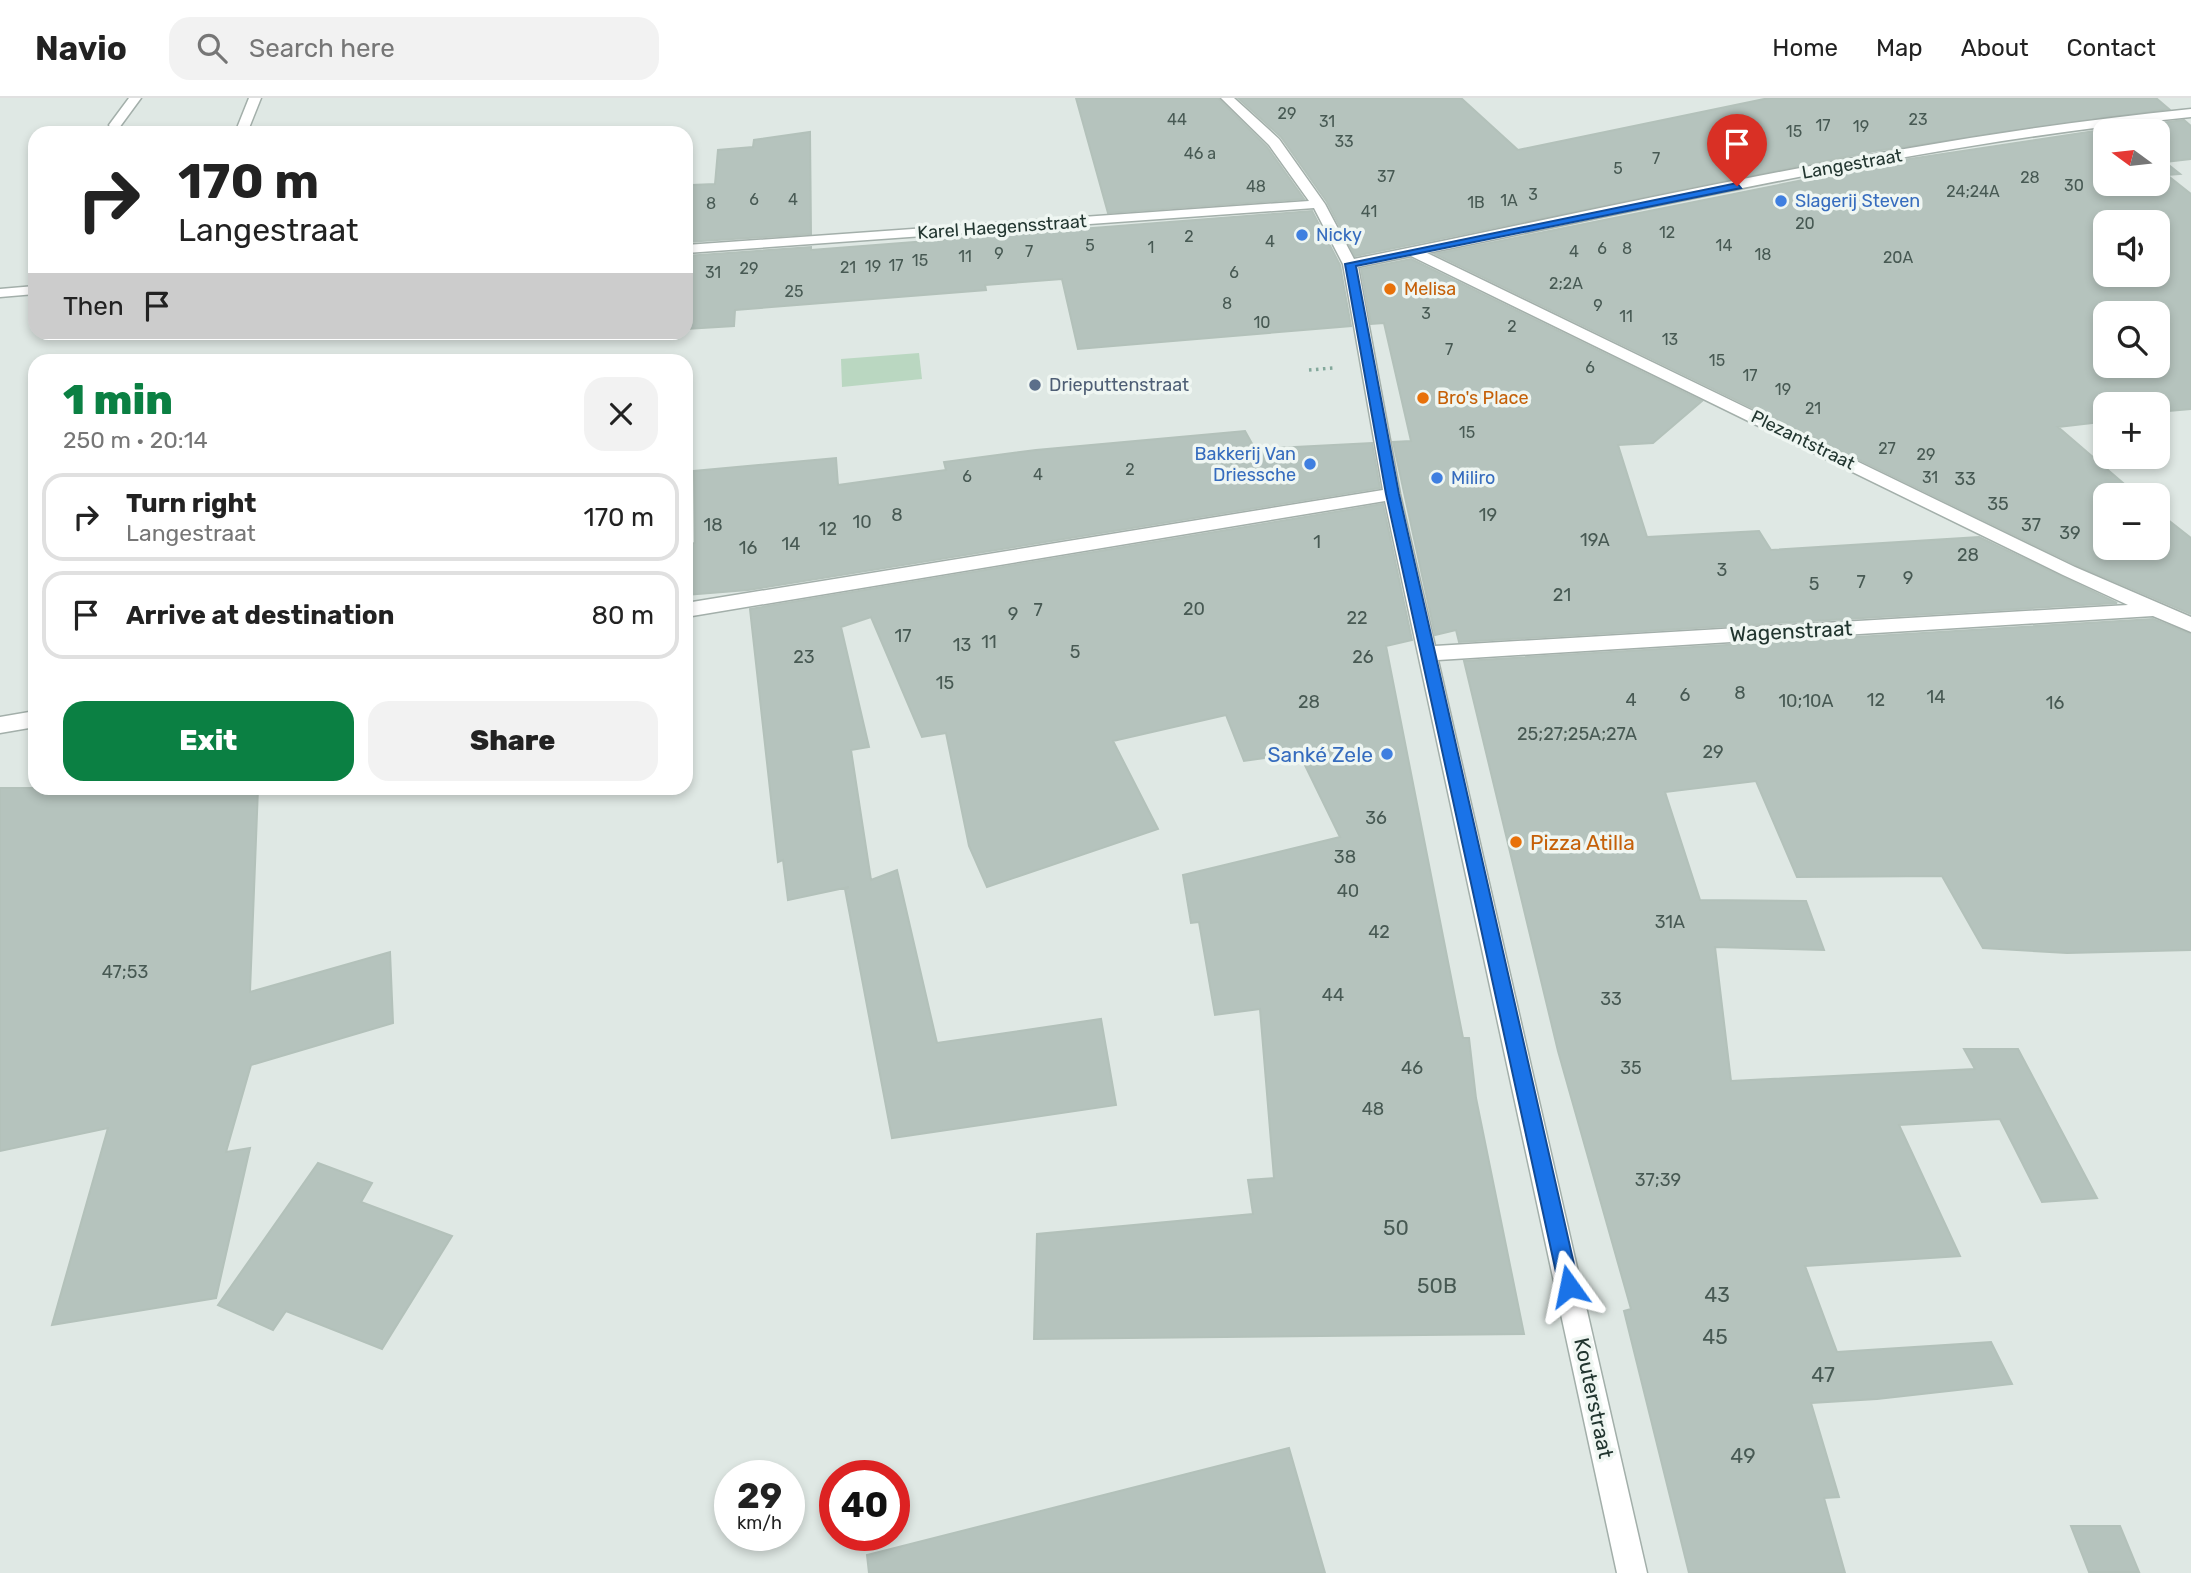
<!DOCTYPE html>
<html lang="en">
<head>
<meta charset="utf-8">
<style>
	:root { --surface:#fff; --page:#f2f2f2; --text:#222; --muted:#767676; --line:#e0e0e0; --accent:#0b8043 }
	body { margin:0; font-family:Rubik,sans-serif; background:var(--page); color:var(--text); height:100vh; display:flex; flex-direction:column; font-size:26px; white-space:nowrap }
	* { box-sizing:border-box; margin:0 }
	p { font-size:23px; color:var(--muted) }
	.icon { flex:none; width:38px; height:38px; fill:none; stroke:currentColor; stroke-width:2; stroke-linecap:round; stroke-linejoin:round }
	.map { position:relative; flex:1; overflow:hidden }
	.sheet { position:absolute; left:28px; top:256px; width:665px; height:441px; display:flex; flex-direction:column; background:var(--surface); border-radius:21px; box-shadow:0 4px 10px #0003 }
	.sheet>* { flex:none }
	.hud { position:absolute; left:28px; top:28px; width:665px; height:214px; border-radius:21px; box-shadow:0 4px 10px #0003; background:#fff; color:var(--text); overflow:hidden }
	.needle { width:46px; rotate:285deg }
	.controls { position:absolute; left:2093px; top:21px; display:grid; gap:14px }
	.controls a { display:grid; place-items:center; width:77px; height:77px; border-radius:14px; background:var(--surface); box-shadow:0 4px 10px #0003; font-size:35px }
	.speed { position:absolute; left:714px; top:1362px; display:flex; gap:14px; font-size:35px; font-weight:700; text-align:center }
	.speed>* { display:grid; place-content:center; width:91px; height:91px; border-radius:50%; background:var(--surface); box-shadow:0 4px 10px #0003; line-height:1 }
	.speed small { font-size:18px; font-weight:400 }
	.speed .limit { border:10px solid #d22; background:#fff; color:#111 }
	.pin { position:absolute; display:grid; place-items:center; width:60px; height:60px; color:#fff; margin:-72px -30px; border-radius:50% 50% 50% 0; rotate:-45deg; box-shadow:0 0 7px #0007 }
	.pin .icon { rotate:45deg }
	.me { position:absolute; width:77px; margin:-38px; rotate:348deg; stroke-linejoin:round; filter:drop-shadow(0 0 5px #0008) }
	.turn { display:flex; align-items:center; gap:24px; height:147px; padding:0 35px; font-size:32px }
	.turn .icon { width:91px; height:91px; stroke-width:2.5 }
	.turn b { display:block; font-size:49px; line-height:60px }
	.then { display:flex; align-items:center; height:66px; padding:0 35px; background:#0003; gap:14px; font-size:26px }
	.round { display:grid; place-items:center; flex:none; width:74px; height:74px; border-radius:21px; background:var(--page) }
	.summary { display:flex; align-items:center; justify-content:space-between; height:119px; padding:0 35px }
	h1 { font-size:42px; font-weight:800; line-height:52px; color:var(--accent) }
	.primary-button { display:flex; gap:14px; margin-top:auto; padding:14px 35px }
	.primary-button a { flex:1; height:80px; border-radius:21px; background:var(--accent); color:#fff; font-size:28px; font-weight:800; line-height:80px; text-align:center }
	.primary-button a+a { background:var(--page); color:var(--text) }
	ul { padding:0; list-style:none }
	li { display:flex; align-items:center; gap:21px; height:88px; margin:0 14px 10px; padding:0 21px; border:4px solid var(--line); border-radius:21px }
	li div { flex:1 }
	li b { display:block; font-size:26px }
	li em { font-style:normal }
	header { display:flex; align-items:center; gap:42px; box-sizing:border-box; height:98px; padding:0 35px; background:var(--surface); border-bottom:2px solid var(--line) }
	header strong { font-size:33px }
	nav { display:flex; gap:38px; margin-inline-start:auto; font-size:24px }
	.search { width:490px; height:63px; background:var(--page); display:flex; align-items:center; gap:18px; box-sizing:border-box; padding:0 24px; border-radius:21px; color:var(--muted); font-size:26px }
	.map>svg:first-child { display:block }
	.green { fill:#bad7c1 }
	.building { fill:#b5c3bd; stroke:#b3c1ba; stroke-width:2; fill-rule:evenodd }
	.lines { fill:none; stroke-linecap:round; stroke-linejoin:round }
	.minor-casing { stroke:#a3afaa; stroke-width:3 }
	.path { stroke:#83a89b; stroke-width:3.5; stroke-dasharray:2.5 4.5; stroke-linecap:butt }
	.minor { fill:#fff; fill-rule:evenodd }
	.route { fill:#1a73e8; stroke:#114b97; stroke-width:2 }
	.shop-dot { fill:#3f7fe0; stroke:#eff6f2; stroke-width:2.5 }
	.food-dot { fill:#e8710a; stroke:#eff6f2; stroke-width:2.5 }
	.service-dot { fill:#5c6f8a; stroke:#eff6f2; stroke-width:2.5 }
	.labels { text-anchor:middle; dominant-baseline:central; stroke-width:7; stroke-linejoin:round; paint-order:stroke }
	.far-number-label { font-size:16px; fill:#475953 }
	.far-street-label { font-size:18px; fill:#223630; stroke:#eff6f2 }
	.far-shop-label { font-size:18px; fill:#366cbe; stroke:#eff6f2; text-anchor:start }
	.far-food-label { font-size:18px; fill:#c56008; stroke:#eff6f2; text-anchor:start }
	.far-service-label { font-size:18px; fill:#4e5e75; stroke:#eff6f2; text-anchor:start }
	.number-label { font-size:18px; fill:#475953 }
	.street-label { font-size:21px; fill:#223630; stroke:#eff6f2 }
	.shop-label { font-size:21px; fill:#366cbe; stroke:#eff6f2; text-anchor:end }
	.food-label { font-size:21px; fill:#c56008; stroke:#eff6f2; text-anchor:start }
	.near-number-label { font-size:21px; fill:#475953 }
</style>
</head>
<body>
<header>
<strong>Navio</strong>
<div class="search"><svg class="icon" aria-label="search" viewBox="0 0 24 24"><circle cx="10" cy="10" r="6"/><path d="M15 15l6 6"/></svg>Search here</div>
<nav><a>Home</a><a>Map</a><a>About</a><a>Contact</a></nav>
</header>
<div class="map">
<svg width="2191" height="1475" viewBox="0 0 2191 1475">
	<rect width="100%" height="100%" fill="#dfe8e4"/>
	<path class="green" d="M 919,255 L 922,281 L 842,289 L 841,261 Z"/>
	<path class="building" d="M 1076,0 L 1218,0 L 1267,49 L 1304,101 L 1108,115 Z
		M 1238,0 L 1461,0 L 1518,52 L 1769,0 L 2156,0 L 2169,11 L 1875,53 L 1355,158 L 1327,104 L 1281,39 Z
		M 2184,22 L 2191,28 L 2191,61 L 2165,64 L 2180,76 L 2167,77 L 2191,96 L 2191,311 L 2158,314 L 2158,306 L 2105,306 L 2105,320 L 2098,321 L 2101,324 L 2058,329 L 2137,397 L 2105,397 L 2105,450 L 2158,450 L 2158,414 L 2191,440 L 2191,516 L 2076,467 L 1435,156 L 1903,62 L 2095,33 ZM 2105,33 L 2158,33 L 2158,86 L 2105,86 ZM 2105,124 L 2158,124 L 2158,177 L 2105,177 ZM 2105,215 L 2158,215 L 2158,268 L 2105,268 Z
		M 810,34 L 811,136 L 687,144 L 692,87 L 715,86 L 718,52 L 753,49 L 754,42 Z
		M 1312,113 L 1340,167 L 1351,228 L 1078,251 L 1062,181 L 985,187 L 986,192 L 735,212 L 734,228 L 686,231 L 686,158 L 811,149 L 811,152 Z
		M 1411,161 L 1702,303 L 1653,345 L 1618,347 L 1647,439 L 1759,433 L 1771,452 L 1979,439 L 2117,505 L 1459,544 L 1456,532 L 1435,537 L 1393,344 L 1411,343 L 1384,225 L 1371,226 L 1361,171 Z
		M 1245,333 L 1255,351 L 1372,345 L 1380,390 L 748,492 L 686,497 L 686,447 L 695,445 L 694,373 L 836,360 L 838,387 L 946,372 L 944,364 L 1036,352 Z
		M 1383,406 L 1412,542 L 1386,548 L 1463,940 L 1469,940 L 1476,1000 L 1524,1236 L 1034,1241 L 1037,1136 L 1253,1116 L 1248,1082 L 1274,1080 L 1260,911 L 1215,917 L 1199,824 L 1191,825 L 1183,777 L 1340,739 L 1299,655 L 1244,663 L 1226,617 L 1113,643 L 1158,731 L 987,789 L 969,748 L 946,635 L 922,639 L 871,519 L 841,529 L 869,649 L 851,652 L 871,782 L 897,772 L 937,945 L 1101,921 L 1116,1007 L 892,1040 L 845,791 L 849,789 L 788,802 L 783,762 L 778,764 L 750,511 Z
		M 2153,521 L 2191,536 L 2191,852 L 2067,855 L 1983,850 L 1942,778 L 1797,779 L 1756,683 L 1665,694 L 1700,802 L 1806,803 L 1824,852 L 1715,849 L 1731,983 L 1975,971 L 1964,951 L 2018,951 L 2097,1100 L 2042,1104 L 2000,1021 L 1899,1027 L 1960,1158 L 1805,1168 L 1837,1254 L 1991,1244 L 2012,1286 L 1877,1301 L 1811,1305 L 1839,1399 L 1824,1400 L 1845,1475 L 1689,1475 L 1624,1213 L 1631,1211 L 1558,953 L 1464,563 Z
		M 0,690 L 258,690 L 250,894 L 390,854 L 393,925 L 251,967 L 226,1054 L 250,1050 L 216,1200 L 52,1227 L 108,1030 L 0,1053 Z
		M 318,1065 L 372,1085 L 361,1104 L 452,1138 L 382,1251 L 286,1213 L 273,1232 L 218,1207 Z
		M 1289,1350 L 1325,1475 L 869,1475 L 867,1457 Z
		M 2071,1428 L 2120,1428 L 2139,1474 L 2089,1474 Z"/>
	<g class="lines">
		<g class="minor-casing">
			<path id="minor" d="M 129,0 L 141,0 L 119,30 L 111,30 L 109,27 Z
				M 249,0 L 261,0 L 247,35 L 235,35 Z
				M 1221,0 L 1234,0 L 1279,41 L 1325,106 L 1354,161 C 1632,105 1909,39 2191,11 L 2191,19 C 1934,44 1680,104 1427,155 L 2075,469 L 2191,519 L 2191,534 L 2153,518 L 1438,562 L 1647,1475 L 1617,1475 L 1385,403 L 686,519 L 686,505 L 1383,392 L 1343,166 L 1314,110 L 686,155 L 686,147 L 1309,103 L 1269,47 ZM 1411,158 L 2063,477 L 2128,507 L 1435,548 L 1400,396 L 1358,169 Z
				M 35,188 L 35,196 L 0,199 L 0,191 Z
				M 35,613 L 35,629 L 0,635 L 0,619 Z"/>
		</g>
		<path class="path" d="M 1309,272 L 1333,270"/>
		<use href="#minor" class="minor"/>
	</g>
	<path class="route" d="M 1737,85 L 1741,90 L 1356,168 L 1399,396 L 1579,1188 L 1576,1195 L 1569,1198 L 1562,1195 L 1559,1188 L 1386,396 L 1345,166 Z"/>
	<g class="shop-dot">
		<circle cx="1781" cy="103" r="7"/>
		<circle cx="1302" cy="137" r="7"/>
		<circle cx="1310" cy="366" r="7"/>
		<circle cx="1437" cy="380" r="7"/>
		<circle cx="1387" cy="656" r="7"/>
	</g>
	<g class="food-dot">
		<circle cx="1390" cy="191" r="7"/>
		<circle cx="1423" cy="300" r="7"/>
		<circle cx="1516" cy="744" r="7"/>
	</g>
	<circle class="service-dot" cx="1035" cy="287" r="7"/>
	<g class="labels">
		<g class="far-number-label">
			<text x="1287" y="15">29</text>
			<text x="1177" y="21">44</text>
			<text x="1918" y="21">23</text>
			<text x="1327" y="23">31</text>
			<text x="1823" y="27">17</text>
			<text x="1861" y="28">19</text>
			<text x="1794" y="33">15</text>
			<text x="1344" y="43">33</text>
			<text x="1200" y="55">46 a</text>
			<text x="1656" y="60">7</text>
			<text x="1618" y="70">5</text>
			<text x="1386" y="78">37</text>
			<text x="2030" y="79">28</text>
			<text x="2074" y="87">30</text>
			<text x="1256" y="88">48</text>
			<text x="1973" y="93">24;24A</text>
			<text x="1533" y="96">3</text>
			<text x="754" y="101">6</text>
			<text x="793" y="101">4</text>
			<text x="1509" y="102">1A</text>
			<text x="1476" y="104">1B</text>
			<text x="711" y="105">8</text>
			<text x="1369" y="113">41</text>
			<text x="1805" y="125">20</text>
			<text x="1667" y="134">12</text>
			<text x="1189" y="138">2</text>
			<text x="1270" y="143">4</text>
			<text x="1090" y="147">5</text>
			<text x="1724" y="147">14</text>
			<text x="1151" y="149">1</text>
			<text x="1602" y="150">6</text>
			<text x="1627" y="150">8</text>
			<text x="1029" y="153">7</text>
			<text x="1574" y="153">4</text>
			<text x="999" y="155">9</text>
			<text x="1763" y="156">18</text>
			<text x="965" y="158">11</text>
			<text x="1898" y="159">20A</text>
			<text x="920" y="162">15</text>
			<text x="896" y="167">17</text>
			<text x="873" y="168">19</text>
			<text x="848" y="169">21</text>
			<text x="749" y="170">29</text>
			<text x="713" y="174">31</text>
			<text x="1234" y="174">6</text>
			<text x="1566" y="185">2;2A</text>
			<text x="794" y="193">25</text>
			<text x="1227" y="205">8</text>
			<text x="1598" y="207">9</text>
			<text x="1426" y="215">3</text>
			<text x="1626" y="218">11</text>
			<text x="1262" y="224">10</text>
			<text x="1512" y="228">2</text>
			<text x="1670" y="241">13</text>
			<text x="1449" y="251">7</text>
			<text x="1717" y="262">15</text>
			<text x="1590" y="269">6</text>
			<text x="1750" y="277">17</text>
			<text x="1783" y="291">19</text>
			<text x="1813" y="310">21</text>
			<text x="1467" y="334">15</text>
			<text x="1887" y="350">27</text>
			<text x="1926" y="356">29</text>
			<text x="1130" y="371">2</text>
			<text x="1038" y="376">4</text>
			<text x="967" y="378">6</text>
			<text x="1930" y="379">31</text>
		</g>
		<g class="far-street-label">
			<text transform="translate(1852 66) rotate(-10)">Langestraat</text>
			<text transform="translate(1002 129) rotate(-4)">Karel Haegensstraat</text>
			<text transform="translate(1803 342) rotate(26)">Plezantstraat</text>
		</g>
		<g class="far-shop-label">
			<text x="1795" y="103">Slagerij Steven</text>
			<text x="1316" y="137">Nicky</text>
			<text x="1296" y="356" text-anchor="end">Bakkerij Van<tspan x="1296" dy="21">Driessche</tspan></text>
			<text x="1451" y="380">Miliro</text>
		</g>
		<g class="far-food-label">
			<text x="1404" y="191">Melisa</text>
			<text x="1437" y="300">Bro's Place</text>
		</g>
		<g class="far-service-label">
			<text x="1049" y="287">Drieputtenstraat</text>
		</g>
		<g class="number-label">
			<text x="1965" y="381">33</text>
			<text x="1998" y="406">35</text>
			<text x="897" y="417">8</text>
			<text x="1488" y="417">19</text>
			<text x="862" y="424">10</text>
			<text x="713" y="427">18</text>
			<text x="2031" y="427">37</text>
			<text x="828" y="431">12</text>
			<text x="2070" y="435">39</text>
			<text x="1595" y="442">19A</text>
			<text x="1317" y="444">1</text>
			<text x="791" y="446">14</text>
			<text x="748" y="450">16</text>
			<text x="1968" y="457">28</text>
			<text x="1722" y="472">3</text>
			<text x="1908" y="480">9</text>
			<text x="1861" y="484">7</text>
			<text x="1814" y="486">5</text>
			<text x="1562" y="497">21</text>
			<text x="1194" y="511">20</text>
			<text x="1038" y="512">7</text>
			<text x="1013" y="516">9</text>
			<text x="1357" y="520">22</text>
			<text x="903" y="538">17</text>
			<text x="989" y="544">11</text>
			<text x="962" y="547">13</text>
			<text x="1075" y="554">5</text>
			<text x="804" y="559">23</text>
			<text x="1363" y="559">26</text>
			<text x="945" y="585">15</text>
			<text x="1740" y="595">8</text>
			<text x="1685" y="597">6</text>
			<text x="1936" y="599">14</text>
			<text x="1631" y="602">4</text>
			<text x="1876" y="602">12</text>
			<text x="1806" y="603">10;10A</text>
			<text x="1309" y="604">28</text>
			<text x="2055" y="605">16</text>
			<text x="1577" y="636">25;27;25A;27A</text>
			<text x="1713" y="654">29</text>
			<text x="1376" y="720">36</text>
			<text x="1345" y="759">38</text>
			<text x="1348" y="793">40</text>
			<text x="1670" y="824">31A</text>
			<text x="1379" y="834">42</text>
			<text x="125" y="874">47;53</text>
			<text x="1333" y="897">44</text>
			<text x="1611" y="901">33</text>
			<text x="1412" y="970">46</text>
			<text x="1631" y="970">35</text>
			<text x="1373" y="1011">48</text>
			<text x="1658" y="1082">37;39</text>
		</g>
		<g class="street-label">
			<text transform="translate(1791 533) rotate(-3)">Wagenstraat</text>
			<text transform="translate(1594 1300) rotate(78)">Kouterstraat</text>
		</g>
		<g class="shop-label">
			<text x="1373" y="656">Sanké Zele</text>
		</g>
		<g class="food-label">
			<text x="1530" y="744">Pizza Atilla</text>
		</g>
		<g class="near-number-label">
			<text x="1396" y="1129">50</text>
			<text x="1437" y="1187">50B</text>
			<text x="1717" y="1196">43</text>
			<text x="1715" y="1238">45</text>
			<text x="1823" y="1276">47</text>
			<text x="1743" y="1357">49</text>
		</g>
	</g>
</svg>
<div class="controls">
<a><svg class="needle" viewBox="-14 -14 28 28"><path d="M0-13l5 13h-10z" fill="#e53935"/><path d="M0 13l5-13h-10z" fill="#767676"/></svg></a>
<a><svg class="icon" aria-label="sound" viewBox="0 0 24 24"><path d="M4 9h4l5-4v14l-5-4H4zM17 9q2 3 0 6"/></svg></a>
<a><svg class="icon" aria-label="search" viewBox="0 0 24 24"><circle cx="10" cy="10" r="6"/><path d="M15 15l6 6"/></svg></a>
<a>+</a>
<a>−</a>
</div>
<div class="speed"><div>29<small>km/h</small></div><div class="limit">40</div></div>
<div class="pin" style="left:1737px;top:88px;background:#d93025"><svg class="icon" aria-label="arrive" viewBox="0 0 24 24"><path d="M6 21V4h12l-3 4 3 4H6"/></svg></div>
<svg class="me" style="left:1569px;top:1188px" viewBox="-20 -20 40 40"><path d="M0-17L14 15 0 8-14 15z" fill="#1a73e8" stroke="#fff" stroke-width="4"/></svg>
<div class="hud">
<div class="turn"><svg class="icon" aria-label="right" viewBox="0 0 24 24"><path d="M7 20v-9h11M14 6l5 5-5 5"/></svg><div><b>170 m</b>Langestraat</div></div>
<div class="then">Then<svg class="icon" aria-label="arrive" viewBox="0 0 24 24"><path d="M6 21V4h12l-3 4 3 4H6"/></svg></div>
</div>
<section class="sheet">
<div class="summary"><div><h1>1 min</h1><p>250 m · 20:14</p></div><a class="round"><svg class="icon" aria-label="close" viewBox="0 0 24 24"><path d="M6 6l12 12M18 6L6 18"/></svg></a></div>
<ul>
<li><svg class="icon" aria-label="right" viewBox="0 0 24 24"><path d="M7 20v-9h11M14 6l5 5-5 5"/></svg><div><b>Turn right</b><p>Langestraat</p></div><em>170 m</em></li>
<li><svg class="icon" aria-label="arrive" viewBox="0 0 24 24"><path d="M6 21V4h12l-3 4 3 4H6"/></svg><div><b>Arrive at destination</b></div><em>80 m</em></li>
</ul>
<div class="primary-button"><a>Exit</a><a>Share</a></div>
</section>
</div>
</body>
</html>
